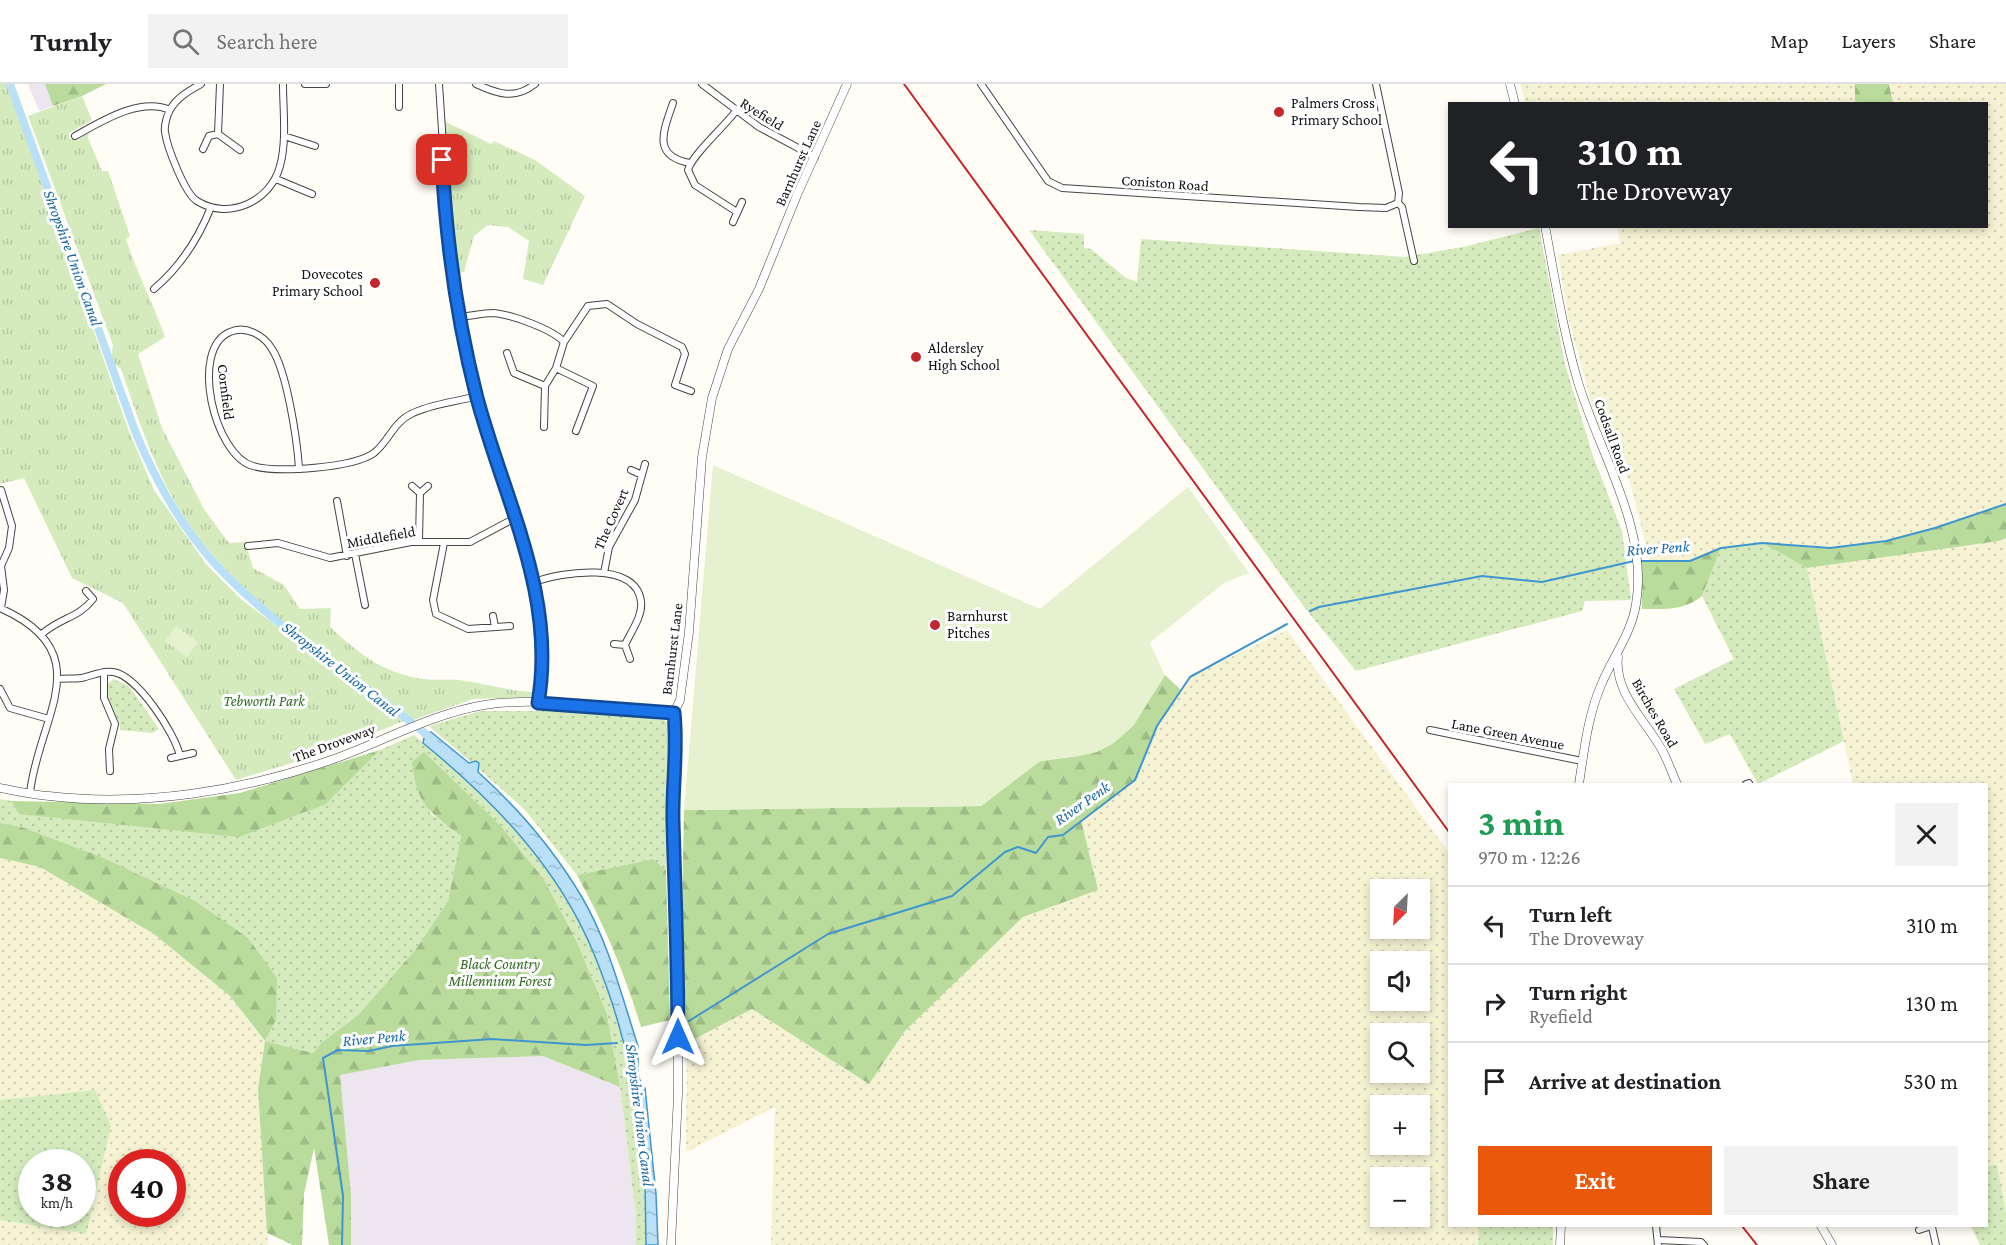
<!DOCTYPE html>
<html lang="en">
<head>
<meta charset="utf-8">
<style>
	:root { --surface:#fff; --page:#f2f2f2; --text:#202124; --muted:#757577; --line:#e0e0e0; --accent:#ea580c }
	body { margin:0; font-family:"Crimson Pro",serif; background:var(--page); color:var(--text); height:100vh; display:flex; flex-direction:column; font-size:22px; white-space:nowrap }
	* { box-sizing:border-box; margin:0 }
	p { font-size:20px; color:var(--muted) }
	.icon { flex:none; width:33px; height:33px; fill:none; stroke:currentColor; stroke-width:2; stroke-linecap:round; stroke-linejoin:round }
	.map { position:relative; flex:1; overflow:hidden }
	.drawer { position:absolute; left:1448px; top:699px; width:540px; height:444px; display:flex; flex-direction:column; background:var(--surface); border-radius:0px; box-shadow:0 3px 9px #0003 }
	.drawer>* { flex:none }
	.guide { position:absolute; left:1448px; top:18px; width:540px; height:126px; border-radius:0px; box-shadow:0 3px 9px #0003; background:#202124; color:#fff; overflow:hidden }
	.needle { width:39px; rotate:204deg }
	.fabs { position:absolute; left:1370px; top:795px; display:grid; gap:12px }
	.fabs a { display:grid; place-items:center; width:60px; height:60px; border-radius:0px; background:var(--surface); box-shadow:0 3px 9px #0003; font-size:30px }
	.speed { position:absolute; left:18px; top:1065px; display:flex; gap:12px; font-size:30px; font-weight:700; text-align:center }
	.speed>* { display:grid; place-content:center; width:78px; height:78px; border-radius:50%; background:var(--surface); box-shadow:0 3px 9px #0003; line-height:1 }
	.speed small { font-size:15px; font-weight:400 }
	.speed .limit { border:9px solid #d22; background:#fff; color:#111 }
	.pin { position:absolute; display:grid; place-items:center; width:51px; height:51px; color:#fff; margin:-26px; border-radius:12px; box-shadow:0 3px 9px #0006 }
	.me { position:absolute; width:66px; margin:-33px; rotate:0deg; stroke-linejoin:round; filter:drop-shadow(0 0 4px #0008) }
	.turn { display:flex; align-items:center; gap:21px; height:126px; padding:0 30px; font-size:27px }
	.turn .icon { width:78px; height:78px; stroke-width:2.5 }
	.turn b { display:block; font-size:42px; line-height:51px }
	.round { display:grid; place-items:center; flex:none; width:63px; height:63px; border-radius:0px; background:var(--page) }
	.overview { display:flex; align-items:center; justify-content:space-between; height:102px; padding:0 30px }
	h1 { font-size:36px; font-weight:700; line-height:45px; color:#1e9e55 }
	.action { display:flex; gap:12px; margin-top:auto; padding:12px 30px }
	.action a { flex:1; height:69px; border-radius:0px; background:var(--accent); color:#fff; font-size:24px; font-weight:700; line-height:69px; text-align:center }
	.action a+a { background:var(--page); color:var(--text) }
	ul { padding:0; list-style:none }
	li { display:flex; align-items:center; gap:18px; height:78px; padding:0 30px; border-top:2px solid var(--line) }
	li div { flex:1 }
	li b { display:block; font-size:22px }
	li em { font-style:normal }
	header { display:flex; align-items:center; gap:36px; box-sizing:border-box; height:84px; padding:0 30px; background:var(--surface); border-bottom:2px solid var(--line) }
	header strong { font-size:28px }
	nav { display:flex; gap:33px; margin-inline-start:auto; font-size:21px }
	.search { width:420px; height:54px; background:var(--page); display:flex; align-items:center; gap:15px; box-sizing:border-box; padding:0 21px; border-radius:0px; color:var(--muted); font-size:22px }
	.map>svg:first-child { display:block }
	.industrial { fill:#eee6ef }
	.farmland { fill:url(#farmland-dots); fill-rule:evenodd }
	.grass { fill:url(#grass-dots); fill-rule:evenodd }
	.forest { fill:url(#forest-firs) }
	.park { fill:url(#park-tufts) }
	.pitch { fill:#e6f2cf }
	.water { fill:url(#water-ripples); stroke:#3f96cf; stroke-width:1.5 }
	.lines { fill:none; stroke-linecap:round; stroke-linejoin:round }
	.stream { stroke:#3f96cf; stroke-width:2 }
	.canal { stroke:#b9e0f7; stroke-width:8 }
	.minor-casing { stroke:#444; stroke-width:8 }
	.tertiary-casing { stroke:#444; stroke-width:9 }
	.minor { stroke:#fff; stroke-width:6 }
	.tertiary { stroke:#fff; stroke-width:8 }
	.rail { stroke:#c4262e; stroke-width:2 }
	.route-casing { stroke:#114b97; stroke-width:15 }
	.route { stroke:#1a73e8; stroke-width:10 }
	.poi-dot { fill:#c4262e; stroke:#fff; stroke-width:2 }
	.labels { text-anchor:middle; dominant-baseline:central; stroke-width:6; stroke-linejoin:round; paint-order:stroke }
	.poi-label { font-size:15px; fill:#111; stroke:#fff; text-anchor:start }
	.street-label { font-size:15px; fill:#111; stroke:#fff }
	.park-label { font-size:15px; font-style:italic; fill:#2f6b1f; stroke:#fff }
	.water-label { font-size:16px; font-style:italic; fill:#1768a6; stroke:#fff }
</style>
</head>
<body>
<header>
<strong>Turnly</strong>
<div class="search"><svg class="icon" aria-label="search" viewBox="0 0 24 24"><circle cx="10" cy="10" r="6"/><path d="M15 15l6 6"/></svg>Search here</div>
<nav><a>Map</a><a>Layers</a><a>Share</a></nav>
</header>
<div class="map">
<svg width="2006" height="1161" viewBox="0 0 2006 1161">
	<defs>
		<pattern id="farmland-dots" width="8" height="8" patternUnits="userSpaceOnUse" patternTransform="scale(1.5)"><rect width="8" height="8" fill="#f6f3d4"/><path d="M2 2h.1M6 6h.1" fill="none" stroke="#d2cfb5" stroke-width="1.8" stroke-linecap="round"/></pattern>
		<pattern id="grass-dots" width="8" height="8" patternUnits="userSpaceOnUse" patternTransform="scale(1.5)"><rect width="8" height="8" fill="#d5ebbd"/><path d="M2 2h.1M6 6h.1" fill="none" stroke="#b6c8a1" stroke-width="1.8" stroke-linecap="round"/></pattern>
		<pattern id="forest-firs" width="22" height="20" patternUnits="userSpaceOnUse" patternTransform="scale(1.5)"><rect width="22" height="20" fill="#b9dc9c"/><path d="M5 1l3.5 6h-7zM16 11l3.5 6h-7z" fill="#9ebc85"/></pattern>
		<pattern id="park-tufts" width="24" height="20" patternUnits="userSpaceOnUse" patternTransform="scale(1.5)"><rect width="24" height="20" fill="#d5ebbd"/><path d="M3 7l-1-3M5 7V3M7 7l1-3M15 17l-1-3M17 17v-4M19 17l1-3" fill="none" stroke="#b6c8a1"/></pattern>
		<pattern id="water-ripples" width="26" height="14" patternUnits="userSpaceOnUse" patternTransform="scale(1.5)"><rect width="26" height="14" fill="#b9e0f7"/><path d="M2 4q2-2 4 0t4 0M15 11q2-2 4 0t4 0" fill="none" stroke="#9ebfd3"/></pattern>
	</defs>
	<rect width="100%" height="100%" fill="#fffdf5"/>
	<path class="industrial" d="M 28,0 L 106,0 L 82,12 L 39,27 Z
		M 543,972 L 620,1003 L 636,1133 L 636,1161 L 351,1161 L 351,1111 L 339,991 L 419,976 Z"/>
	<path class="farmland" d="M 1520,0 L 2006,0 L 2006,420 L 1935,444 L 1886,457 L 1830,464 L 1762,459 L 1721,464 L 1690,477 L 1650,477 L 1630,398 L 1596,336 L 1568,233 L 1558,171 L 1620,159 L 1618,143 L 1986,142 L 1986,20 L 1526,20 Z
		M 2006,454 L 2006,1129 L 1997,1082 L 1986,1082 L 1986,700 L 1853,700 L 1807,484 L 1999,457 Z
		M 1287,546 L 1449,769 L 1449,1142 L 1479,1142 L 1478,1161 L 771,1161 L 775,1023 L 686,1068 L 687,959 L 752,925 L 869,1000 L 905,947 L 1023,833 L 1098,806 L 1081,736 L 1135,696 L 1157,642 L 1190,593 ZM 1380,806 L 1419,806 L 1419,844 L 1380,844 ZM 1380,878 L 1419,878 L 1419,916 L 1380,916 ZM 1380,950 L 1419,950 L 1419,988 L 1380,988 ZM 1380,1022 L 1419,1022 L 1419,1060 L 1380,1060 ZM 1380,1094 L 1419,1094 L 1419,1132 L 1380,1132 Z
		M 0,774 L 40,783 L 154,850 L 230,912 L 265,957 L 258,1006 L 268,1161 L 0,1161 L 0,1136 L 86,1150 L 95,1006 L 0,1016 ZM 122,1078 L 172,1078 L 172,1130 L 122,1130 Z"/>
	<path class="grass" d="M 1539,144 L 1565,280 L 1593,372 L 1622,447 L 1631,516 L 1585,517 L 1582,527 L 1356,587 L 1305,524 L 1029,146 L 1084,150 L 1084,164 L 1091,165 L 1126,194 L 1137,198 L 1141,155 L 1405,173 L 1463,163 Z
		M 1762,459 L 1807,484 L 1844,657 L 1758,700 L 1730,650 L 1705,660 L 1674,605 L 1734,575 L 1702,512 L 1721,464 Z
		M 113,595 L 129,602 L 159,645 L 153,649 L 120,646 C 121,635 113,630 109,620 C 107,614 108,606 108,600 Z
		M 480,627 L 577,627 L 664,636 L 674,647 L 666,786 L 653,775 L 577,791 L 525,726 L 478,684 L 476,677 L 471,678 L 429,642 Z
		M 414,651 C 488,712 557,780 594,871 C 605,897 615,925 622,953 C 626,964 626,977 633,987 L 636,1040 L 645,1097 L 646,1161 L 636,1161 L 636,1133 L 620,1003 L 607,930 L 576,856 L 543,794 L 500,741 L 424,669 L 430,729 L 461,752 L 448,817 L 416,865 L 358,931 L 321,959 L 313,969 L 265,957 L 276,936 L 99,772 L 22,743 L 0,739 L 0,715 L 11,717 L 19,730 L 326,720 L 380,666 Z
		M 95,1006 L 111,1042 L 86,1150 L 0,1136 L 0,1016 ZM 82,1078 L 82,1130 L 32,1130 L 32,1078 Z
		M 1997,1081 L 2006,1129 L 2006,1161 L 1980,1161 L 1971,1142 L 1986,1142 L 1986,1082 Z
		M 1479,1142 L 1553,1142 L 1553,1161 L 1478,1161 Z"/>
	<path class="forest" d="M 45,0 L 106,0 L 82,12 L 53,22 Z
		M 1855,0 L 1889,0 L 1893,19 L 1855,19 Z
		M 2006,420 L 2006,454 L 1999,457 L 1807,484 L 1762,459 C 1784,460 1809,465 1831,464 C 1892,461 1949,439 2006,420 Z
		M 1721,464 L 1702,512 C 1684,527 1664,525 1642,525 L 1640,477 L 1690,477 Z
		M 1165,591 L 1181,606 L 1157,642 L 1135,696 L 1081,736 L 1098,806 L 1023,833 L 905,947 L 869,1000 L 752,925 L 687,959 L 682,832 L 684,726 L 981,722 L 1040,677 L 1079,672 L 1133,642 Z
		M 380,666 L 326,720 L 239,753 L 19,730 L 11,717 L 159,720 L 240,709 Z
		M 424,668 L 500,741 L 543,794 L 576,856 L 607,930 L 620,1003 L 543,972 L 419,976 L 340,991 L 351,1111 L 351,1161 L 329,1161 L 314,1064 L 304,1110 L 302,1161 L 293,1161 L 267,1149 L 258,1005 L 265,957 L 230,912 L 154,850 L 40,783 L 0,774 L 0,739 L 22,743 L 99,772 L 195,817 L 248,854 L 277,894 L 276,936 L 265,957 L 313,969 L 321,959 L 358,931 L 416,865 L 448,817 L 461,752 C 428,727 417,721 412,678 Z
		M 653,775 L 666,786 L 670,936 L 641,943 C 625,890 604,840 577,791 Z"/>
	<path class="park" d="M 0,0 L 7,0 L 128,345 L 154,406 L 206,480 L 242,516 L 404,637 L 324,669 L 236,696 L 123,519 L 72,494 L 24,394 L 0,400 Z
		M 82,12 L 92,36 L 69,49 L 69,54 L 77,57 L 89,48 L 88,54 L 102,87 L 108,87 L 130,152 L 126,155 C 137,189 153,219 165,253 L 138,270 L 162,344 L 204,425 L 229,459 L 245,458 L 253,484 L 284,501 L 300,525 L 331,524 L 330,543 C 357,568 380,587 417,594 C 431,597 445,595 459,596 C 484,599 507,607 533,608 L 530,613 L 473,615 L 413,636 C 334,575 226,508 176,420 C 152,377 137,332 121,285 C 111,278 111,273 113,261 L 28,32 Z
		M 444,37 L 491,60 L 494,57 L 535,76 L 585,112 L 543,201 L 523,195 L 529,157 L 508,143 L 488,141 L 474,152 L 464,188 L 457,189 Z"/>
	<path class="pitch" d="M 713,381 L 1040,525 L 1188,403 L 1249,489 L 1224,499 L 1152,557 L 1150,560 L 1165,591 L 1133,642 L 1114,659 L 1097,668 L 1079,672 L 1040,677 L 981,722 L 684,726 Z
		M 176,542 L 198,558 L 187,573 L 165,557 Z"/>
	<path class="water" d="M 431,648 L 469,679 L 476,677 L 479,679 L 478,688 C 518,724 556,769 583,815 C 609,860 622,913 638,962 C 640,978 633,991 645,1004 L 656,1110 L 658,1161 L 646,1161 L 645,1097 L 632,1003 L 633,987 C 626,977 626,964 622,953 C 615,925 605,897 594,870 C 559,784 494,717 423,659 L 425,649 Z"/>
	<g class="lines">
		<path class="stream" d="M 1640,477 L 1690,477 L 1721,464 L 1762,459 L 1830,464 L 1886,457 L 1935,444 L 2006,420
			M 1310,527 L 1319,523 L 1482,492 L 1542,498 L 1634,477
			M 689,937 L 828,850 L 952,812 L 1005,768 L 1018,763 L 1036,769 L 1048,753 L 1063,751 L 1135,696 L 1157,642 L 1190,593 L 1287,540
			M 342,1161 L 343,1112 L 323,974 L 338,966 L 369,967 L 392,962 L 492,955 L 586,961 L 617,959"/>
		<path class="canal" d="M 10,0 L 135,347 C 155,396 181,443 217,482 C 280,549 363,597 433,656"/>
		<g class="minor-casing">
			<path id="minor" d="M 201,0 C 190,6 176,14 170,26 C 167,31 164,42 165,48 C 167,63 185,110 197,117 C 229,137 271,117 280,82 C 287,57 283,26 283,0
				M 305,0 L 326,0
				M 399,0 L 399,23
				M 439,0 L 451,184 L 477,312 L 535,498 L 541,545 L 538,619
				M 476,0 C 498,10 515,16 535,0
				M 702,0 L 759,43 L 815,73
				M 981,0 L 1048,97 L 1062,104 L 1359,123 L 1386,124 L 1398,119
				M 1376,0 L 1399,109 L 1398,119 L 1402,123 L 1414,177
				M 673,19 C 664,46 651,72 690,79
				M 735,28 C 724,43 692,71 688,86 L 695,101 L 737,128
				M 218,50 L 220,0
				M 75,52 C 102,37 140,13 170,26
				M 284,52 L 315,62
				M 203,65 L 209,52 L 218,50 L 240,66
				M 276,95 L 312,110
				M 733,138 L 742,118
				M 154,205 C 181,182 198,156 211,123
				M 461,233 C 471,232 483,229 494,229 C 512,231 552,245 564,258
				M 507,269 L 514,289 L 545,302
				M 556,284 L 593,302 L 576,347
				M 544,343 L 545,302 L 556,284 L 564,258 L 588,222 L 607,220 L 637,240 L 682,263 L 685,270 L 675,301 L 691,307
				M 299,384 C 297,355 287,288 272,265 C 264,251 245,241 230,248 C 189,265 214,371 253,382 C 278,389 353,384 374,369 C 388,358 394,338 411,330 C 430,320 456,318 477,312
				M 631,386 L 642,391
				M 412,402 L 420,409 L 428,402
				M 337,417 L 347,472
				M 419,457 L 420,409
				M 444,459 L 433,516 L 436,530 L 468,545 L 510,542
				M 248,462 L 278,459 L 330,474 L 411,458 L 470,458 L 515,434
				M 355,470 L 365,521
				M 604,489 L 609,463 L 635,416 L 645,380
				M 535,498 C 560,488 637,476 641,518 C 643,532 630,549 625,561
				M 0,524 C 102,569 38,633 30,709
				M 1,524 L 4,506 L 1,482 L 9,464 L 12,442 L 1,406
				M 493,532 L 495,543
				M 42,550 C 59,534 79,534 93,515 L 86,507
				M 614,560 L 625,561 L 630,575
				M 104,588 L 104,614 L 115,640 L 109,665 L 110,687
				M 58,595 C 66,594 74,595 81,594 C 92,592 102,586 113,588 C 137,591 175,649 180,672
				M 0,605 L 10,624 L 49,635
				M 1430,646 L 1582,677
				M 171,674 L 193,669
				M 1746,700 L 1749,699
				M 1656,1142 L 1658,1161
				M 1932,1143 L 1936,1161
				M 1919,1146 L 1931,1142
				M 1658,1156 L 1701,1158 L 1704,1161"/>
		</g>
		<g class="tertiary-casing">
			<path id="tertiary" d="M 1510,0 L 1515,20
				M 1545,142 C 1555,195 1563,247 1578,298 C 1599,368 1649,445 1636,520 C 1632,548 1613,573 1602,599 C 1588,630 1584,667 1579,700
				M 1618,573 C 1614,609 1646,637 1662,666 C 1668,677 1672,689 1677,700
				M 0,704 C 16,707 33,711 49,712 C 143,723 242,707 331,676 C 382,658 431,630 484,621 C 538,612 619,624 674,629
				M 1821,1142 L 1832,1161
				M 671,1161 L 678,1010 L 678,824 L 673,736 L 677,658 L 674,629 L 680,616 L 689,548 L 702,373 L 712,314 L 728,265 L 759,205 L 797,111 L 847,0
				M 1560,1161 L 1561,1142"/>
		</g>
		<use href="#minor" class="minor"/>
		<use href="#tertiary" class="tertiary"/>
		<path class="rail" d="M 904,0 L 1449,748
			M 1742,1142 L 1757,1161"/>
	</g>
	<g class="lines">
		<g class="route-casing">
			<path id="route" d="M 442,76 C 446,156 457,236 477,314 C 504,415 557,512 538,619 L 674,629 C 678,666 672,702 673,738 C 675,810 678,881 678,953"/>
		</g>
		<use href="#route" class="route"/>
	</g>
	<g class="poi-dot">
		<circle cx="1279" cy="28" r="6"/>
		<circle cx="375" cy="199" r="6"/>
		<circle cx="916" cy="273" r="6"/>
		<circle cx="935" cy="541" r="6"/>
	</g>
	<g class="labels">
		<g class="poi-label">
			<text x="1291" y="19">Palmers Cross<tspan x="1291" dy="17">Primary School</tspan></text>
			<text x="363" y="190" text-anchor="end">Dovecotes<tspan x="363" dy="17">Primary School</tspan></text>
			<text x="928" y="264">Aldersley<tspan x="928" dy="17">High School</tspan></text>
			<text x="947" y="532">Barnhurst<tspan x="947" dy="17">Pitches</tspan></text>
		</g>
		<g class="street-label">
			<text transform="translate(762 30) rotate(32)">Ryefield</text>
			<text transform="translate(798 79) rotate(-66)">Barnhurst Lane</text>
			<text transform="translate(1165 99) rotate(4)">Coniston Road</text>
			<text transform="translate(226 308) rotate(83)">Cornfield</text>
			<text transform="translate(1612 352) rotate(70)">Codsall Road</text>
			<text transform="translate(611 435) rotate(-66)">The Covert</text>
			<text transform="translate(381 453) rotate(-10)">Middlefield</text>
			<text transform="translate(672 565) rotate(-83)">Barnhurst Lane</text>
			<text transform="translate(1655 629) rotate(60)">Birches Road</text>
			<text transform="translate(1508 650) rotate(11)">Lane Green Avenue</text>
			<text transform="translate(334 659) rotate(-20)">The Droveway</text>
		</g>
		<g class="park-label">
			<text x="264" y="617">Tebworth Park</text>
			<text x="500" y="880">Black Country<tspan x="500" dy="17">Millennium Forest</tspan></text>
		</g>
		<g class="water-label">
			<text transform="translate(73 174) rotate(70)">Shropshire Union Canal</text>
			<text transform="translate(1658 464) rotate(-4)">River Penk</text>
			<text transform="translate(341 585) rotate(38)">Shropshire Union Canal</text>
			<text transform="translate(1082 719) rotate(-35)">River Penk</text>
			<text transform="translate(374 954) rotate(-5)">River Penk</text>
			<text transform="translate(640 1031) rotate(83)">Shropshire Union Canal</text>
		</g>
	</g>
</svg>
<div class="fabs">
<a><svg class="needle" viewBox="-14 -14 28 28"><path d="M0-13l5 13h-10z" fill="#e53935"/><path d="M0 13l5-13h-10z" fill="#757577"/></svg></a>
<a><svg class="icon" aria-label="sound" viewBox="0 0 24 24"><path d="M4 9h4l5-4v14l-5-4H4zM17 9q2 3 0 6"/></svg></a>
<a><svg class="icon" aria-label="search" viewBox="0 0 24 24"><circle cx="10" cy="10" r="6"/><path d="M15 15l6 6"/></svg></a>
<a>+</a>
<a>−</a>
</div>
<div class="speed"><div>38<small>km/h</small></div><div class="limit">40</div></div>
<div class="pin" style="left:442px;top:76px;background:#d93025"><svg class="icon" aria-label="arrive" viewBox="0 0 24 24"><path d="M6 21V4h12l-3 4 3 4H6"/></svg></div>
<svg class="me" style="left:678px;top:953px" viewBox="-20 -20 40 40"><path d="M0-17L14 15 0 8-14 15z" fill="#1a73e8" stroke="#fff" stroke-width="4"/></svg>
<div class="guide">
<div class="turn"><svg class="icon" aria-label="left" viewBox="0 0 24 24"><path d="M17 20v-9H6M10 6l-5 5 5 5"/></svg><div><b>310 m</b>The Droveway</div></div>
</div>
<section class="drawer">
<div class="overview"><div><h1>3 min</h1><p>970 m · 12:26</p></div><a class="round"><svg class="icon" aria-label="close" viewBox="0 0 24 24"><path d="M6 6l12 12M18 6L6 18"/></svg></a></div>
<ul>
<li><svg class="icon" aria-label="left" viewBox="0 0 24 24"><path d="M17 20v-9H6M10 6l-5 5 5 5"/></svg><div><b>Turn left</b><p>The Droveway</p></div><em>310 m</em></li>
<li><svg class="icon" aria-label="right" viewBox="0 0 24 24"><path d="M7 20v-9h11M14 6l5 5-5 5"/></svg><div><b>Turn right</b><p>Ryefield</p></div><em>130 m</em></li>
<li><svg class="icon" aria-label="arrive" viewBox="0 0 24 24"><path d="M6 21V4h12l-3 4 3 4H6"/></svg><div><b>Arrive at destination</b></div><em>530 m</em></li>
</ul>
<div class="action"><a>Exit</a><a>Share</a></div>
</section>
</div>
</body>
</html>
